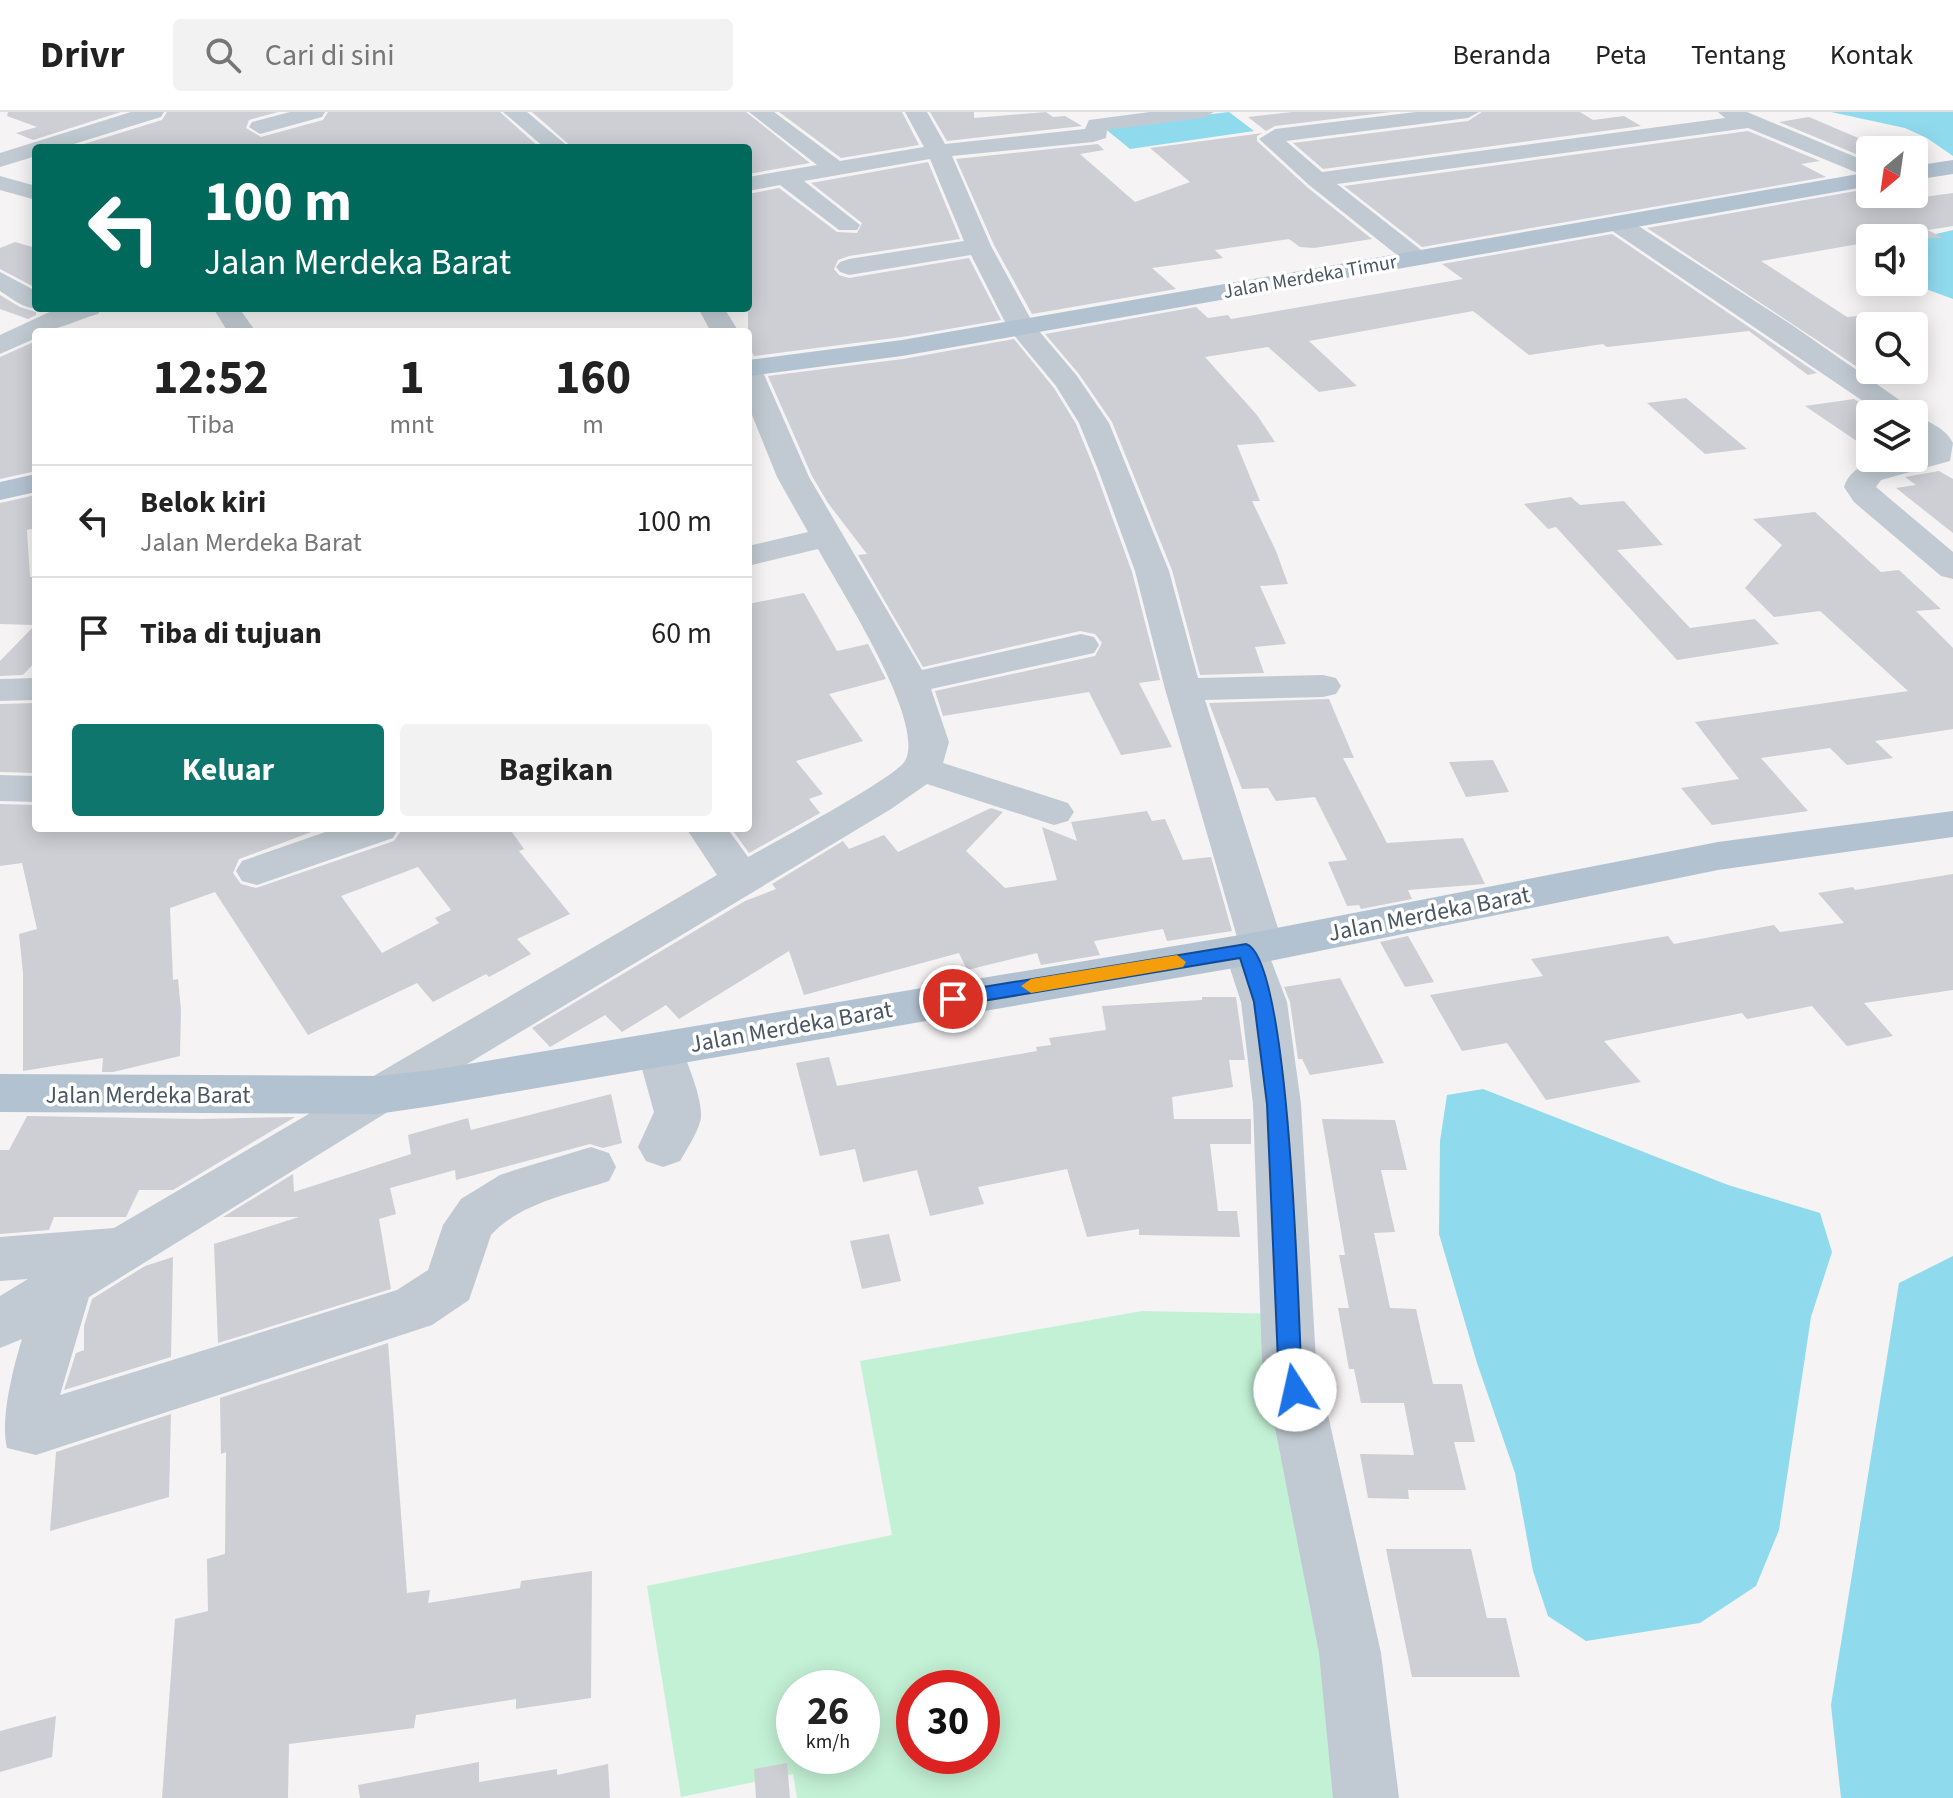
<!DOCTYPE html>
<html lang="id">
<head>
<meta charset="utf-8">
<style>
	:root { --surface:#fff; --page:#f2f2f2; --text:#222; --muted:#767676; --line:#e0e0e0; --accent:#0f766e }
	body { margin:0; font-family:"Source Sans 3",sans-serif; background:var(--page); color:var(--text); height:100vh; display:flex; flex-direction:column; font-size:30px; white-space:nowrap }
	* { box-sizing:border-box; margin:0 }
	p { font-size:26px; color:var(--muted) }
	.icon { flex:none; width:44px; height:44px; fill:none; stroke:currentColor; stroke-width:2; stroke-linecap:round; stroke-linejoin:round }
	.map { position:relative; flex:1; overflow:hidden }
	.drawer { position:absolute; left:32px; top:216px; width:720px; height:504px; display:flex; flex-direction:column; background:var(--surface); border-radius:8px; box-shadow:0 4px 20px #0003 }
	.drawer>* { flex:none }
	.hud { position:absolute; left:32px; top:32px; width:720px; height:168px; border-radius:8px; box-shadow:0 4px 20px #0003; background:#00695c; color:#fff; overflow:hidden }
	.needle { width:52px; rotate:209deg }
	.buttons { position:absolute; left:1856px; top:24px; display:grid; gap:16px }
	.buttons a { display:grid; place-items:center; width:72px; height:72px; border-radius:8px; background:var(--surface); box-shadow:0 4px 20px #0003; font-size:40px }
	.speed { position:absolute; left:776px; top:1558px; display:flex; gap:16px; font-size:40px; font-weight:700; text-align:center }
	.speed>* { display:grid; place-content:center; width:104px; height:104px; border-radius:50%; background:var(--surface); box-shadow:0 4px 20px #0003; line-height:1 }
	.speed small { font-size:20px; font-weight:400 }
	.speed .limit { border:12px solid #d22; background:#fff; color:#111 }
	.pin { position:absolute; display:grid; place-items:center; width:68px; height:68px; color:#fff; margin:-34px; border:4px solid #fff; border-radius:50%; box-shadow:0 2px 8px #0007 }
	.me { position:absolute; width:88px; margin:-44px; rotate:350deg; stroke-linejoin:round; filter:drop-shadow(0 0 6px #0008) }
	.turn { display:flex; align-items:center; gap:28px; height:168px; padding:0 40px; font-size:36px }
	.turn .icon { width:104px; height:104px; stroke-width:2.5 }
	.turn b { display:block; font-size:56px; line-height:68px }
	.eta { display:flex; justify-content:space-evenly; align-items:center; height:136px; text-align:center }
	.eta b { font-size:48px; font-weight:700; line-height:56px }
	.action { display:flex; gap:16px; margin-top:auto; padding:16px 40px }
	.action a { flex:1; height:92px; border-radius:8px; background:var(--accent); color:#fff; font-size:32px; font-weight:700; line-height:92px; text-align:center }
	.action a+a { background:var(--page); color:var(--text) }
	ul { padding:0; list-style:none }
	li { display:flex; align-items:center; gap:24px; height:112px; padding:0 40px; border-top:2px solid var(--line) }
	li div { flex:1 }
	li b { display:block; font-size:30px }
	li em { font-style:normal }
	header { display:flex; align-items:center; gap:48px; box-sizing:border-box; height:112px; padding:0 40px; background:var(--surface); border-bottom:2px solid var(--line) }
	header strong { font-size:38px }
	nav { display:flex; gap:44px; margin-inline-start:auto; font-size:28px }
	.search { width:560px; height:72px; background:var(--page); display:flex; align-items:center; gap:20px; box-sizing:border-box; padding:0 28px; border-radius:8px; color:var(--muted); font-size:30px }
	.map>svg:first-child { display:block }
	.green { fill:#c3f1d5; fill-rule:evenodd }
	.water { fill:#90daee }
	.building { fill:#cdcfd5; fill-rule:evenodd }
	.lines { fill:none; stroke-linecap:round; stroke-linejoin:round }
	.minor { fill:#c1cad2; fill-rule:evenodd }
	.major { fill:#b3c2d1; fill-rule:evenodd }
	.route { fill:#1a73e8; stroke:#114b97; stroke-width:2 }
	.slow { fill:#f59e0b }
	.labels { text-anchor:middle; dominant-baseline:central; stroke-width:7; stroke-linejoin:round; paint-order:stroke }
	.far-street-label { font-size:20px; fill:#4a5661; stroke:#fff }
	.street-label { font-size:24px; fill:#4a5661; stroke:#fff }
</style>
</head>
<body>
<header>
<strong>Drivr</strong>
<div class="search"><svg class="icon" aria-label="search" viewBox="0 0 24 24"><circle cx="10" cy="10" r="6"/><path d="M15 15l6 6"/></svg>Cari di sini</div>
<nav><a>Beranda</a><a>Peta</a><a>Tentang</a><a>Kontak</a></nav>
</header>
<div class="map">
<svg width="1953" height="1686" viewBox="0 0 1953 1686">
	<rect width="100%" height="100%" fill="#f5f3f3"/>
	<path class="green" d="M 1142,1199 L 1287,1202 L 1360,1686 L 797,1686 L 793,1662 L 681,1685 L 647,1474 L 892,1423 L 860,1249 ZM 794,1576 L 862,1576 L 862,1644 L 794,1644 ZM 914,1576 L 982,1576 L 982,1644 L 914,1644 Z"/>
	<path class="water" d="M 1229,0 L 1254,19 L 1130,37 L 1103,15 Z
		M 1831,0 L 1953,0 L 1953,44 L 1927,26 L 1905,16 Z
		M 1953,118 L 1953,187 L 1907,170 L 1914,170 L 1914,127 Z
		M 1483,977 L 1728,1073 L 1820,1101 L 1832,1140 L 1811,1205 L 1779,1418 L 1756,1474 L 1700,1511 L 1586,1529 L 1548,1504 L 1533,1459 L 1515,1361 L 1477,1251 L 1439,1122 L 1440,1029 L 1447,983 Z
		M 1953,1144 L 1953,1686 L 1841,1686 L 1831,1593 L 1899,1171 Z"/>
	<path class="building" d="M 8,0 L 121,0 L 33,28 L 16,21 L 37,15 L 7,4 Z
		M 167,0 L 278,0 L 249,8 L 246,16 L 261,25 L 323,8 L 328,0 L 500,0 L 540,36 L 71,36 L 162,8 Z
		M 532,0 L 746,0 L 810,51 L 748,62 L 748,36 L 573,36 Z
		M 779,0 L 902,0 L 919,33 L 841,46 Z
		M 930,0 L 974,0 L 974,6 L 1046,0 L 1053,5 L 1065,4 L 1082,14 L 947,29 Z
		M 1292,0 L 1391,0 L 1275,14 L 1266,19 L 1248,5 Z
		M 1482,0 L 1580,0 L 1593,8 L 1624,4 L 1641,14 L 1323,57 L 1293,31 L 1468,9 Z
		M 1809,5 L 1884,37 L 1856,42 L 1779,10 Z
		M 1748,19 L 1820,49 L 1801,52 L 1826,65 L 1422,135 L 1344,74 Z
		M 1263,21 L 1257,24 L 1257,29 L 1307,75 L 1372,127 L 1314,136 L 1300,135 L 1289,127 L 1215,138 L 1223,146 L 1152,156 L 1176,177 L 1032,202 L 994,133 L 956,47 L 1098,32 L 1104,38 L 1080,42 L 1135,90 L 1190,70 L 1150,36 Z
		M 928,50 L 960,127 L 849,144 L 838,148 L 834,157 L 839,163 L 849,166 L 969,146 L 1001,208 L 902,225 L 754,244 L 748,232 L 748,82 L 779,76 L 837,120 L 857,121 L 862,111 L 811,71 Z
		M 1856,79 L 1880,91 L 1953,81 L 1953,114 L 1928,118 L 1943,126 L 1870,126 L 1870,130 L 1761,149 L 1847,205 L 1870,203 L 1870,254 L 1859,256 L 1647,116 Z
		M 1612,122 L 1817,261 L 1808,263 L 1749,219 L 1607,235 L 1603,232 L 1529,243 L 1473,199 L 1309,229 L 1357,274 L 1319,280 L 1268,235 L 1205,245 L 1257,303 L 1275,330 L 1237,333 L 1260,389 L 1252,389 L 1276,439 L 1288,472 L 1260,474 L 1286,532 L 1255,535 L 1264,561 L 1200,563 L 1172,458 L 1112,310 L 1079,262 L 1045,222 L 1196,195 L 1208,206 L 1228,203 L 1231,207 L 1463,167 L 1442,152 Z
		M 15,130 L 36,136 L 36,176 L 0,157 L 0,136 Z
		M 0,183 L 20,195 L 36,200 L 36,203 L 28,207 L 0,197 Z
		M 1014,227 L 1054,276 L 1076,312 L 1096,361 L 1132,460 L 1160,568 L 1139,571 L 1172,635 L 1121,643 L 1089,580 L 943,604 L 935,579 L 1095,544 L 1102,531 L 1095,522 L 1080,519 L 923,555 L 858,443 L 867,442 L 828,391 L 812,364 L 768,264 L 903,247 Z
		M 36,229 L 36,359 L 0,367 L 0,245 Z
		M 1686,286 L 1747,337 L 1705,342 L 1647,291 Z
		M 1854,287 L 1870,297 L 1870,338 L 1805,294 Z
		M 1939,359 L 1953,367 L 1953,421 L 1896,376 L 1916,373 L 1905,365 Z
		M 36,383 L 36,416 L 27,418 L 30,465 L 36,465 L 36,549 L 23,563 L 0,564 L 0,549 L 35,513 L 0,512 L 0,391 Z
		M 1571,385 L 1580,393 L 1624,389 L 1663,433 L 1617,438 L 1690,516 L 1755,507 L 1779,532 L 1677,548 L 1556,415 L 1548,417 L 1524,392 Z
		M 1815,400 L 1881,460 L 1899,458 L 1941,497 L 1916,499 L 1953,536 L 1953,617 L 1875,629 L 1893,646 L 1847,653 L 1830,636 L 1761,646 L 1808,699 L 1712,713 L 1681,676 L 1739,667 L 1695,610 L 1908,579 L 1820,499 L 1774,505 L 1745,476 L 1782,433 L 1753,407 Z
		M 804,481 L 837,539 L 868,532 L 886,567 L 829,582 L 863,629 L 796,649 L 823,682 L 809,687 L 820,701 L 749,741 L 731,716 L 748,716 L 748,492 Z
		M 1329,587 L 1354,646 L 1343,646 L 1387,731 L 1463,726 L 1485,772 L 1408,778 L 1412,787 L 1361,797 L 1359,793 L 1347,794 L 1328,750 L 1347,748 L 1315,685 L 1276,689 L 1268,676 L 1242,677 L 1209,591 Z
		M 36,591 L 36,661 L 0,660 L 0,592 Z
		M 1493,648 L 1509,680 L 1466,685 L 1449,650 Z
		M 0,692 L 36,693 L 36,716 L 322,716 L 239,747 L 233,761 L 241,772 L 256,776 L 394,729 L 403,716 L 509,716 L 524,737 L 519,739 L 570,802 L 517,827 L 531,842 L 489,865 L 486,862 L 433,890 L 417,871 L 308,923 L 215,780 L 170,796 L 173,868 L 178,867 L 181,898 L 180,944 L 113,960 L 102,960 L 103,946 L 23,959 L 23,861 L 19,822 L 37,817 L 22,751 L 0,754 ZM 418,755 L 451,798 L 435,806 L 439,811 L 382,841 L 341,784 Z
		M 991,696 L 1003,700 L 966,739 L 1005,776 L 1057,768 L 1042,715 L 1077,729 L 1071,710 L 1147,699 L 1152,709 L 1165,707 L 1183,748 L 1211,745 L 1232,819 L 1167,829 L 1163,817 L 1094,829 L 1100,843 L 1041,853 L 1037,841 L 967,858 L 959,841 L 804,883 L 789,839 L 679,907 L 666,893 L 622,920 L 605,903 L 550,935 L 532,916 L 745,789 L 776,777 L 772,772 L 843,729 L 849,737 L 884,723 L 898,740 Z
		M 1953,762 L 1953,878 L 1864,891 L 1893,924 L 1847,934 L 1812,894 L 1747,907 L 1742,901 L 1604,929 L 1641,970 L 1546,988 L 1507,931 L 1462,939 L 1430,883 L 1543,864 L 1531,847 L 1668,824 L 1674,832 L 1774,813 L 1780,820 L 1844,811 L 1818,781 L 1853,775 L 1855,778 Z
		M 1408,824 L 1434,870 L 1405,875 L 1380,830 Z
		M 1340,866 L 1384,951 L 1310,963 L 1302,947 L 1298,947 L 1290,890 L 1284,875 Z
		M 1202,885 L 1236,885 L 1245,948 L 1229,948 L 1233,975 L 1172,985 L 1174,1007 L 1251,1007 L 1251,1032 L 1210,1032 L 1218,1099 L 1237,1099 L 1240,1125 L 1139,1123 L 1139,1117 L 1087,1125 L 1067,1057 L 978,1075 L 984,1092 L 930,1104 L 917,1058 L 863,1070 L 855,1037 L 820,1044 L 796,951 L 829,945 L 837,974 L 1037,939 L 1036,935 L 1051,933 L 1049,926 L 1106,918 L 1102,894 L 1202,888 Z
		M 611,982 L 622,1031 L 603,1036 L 590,1032 L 456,1068 L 455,1058 L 390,1076 L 396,1102 L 379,1107 L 391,1177 L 218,1231 L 214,1132 L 299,1105 L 223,1105 L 293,1062 L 294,1080 L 411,1042 L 408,1023 L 468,1006 L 471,1018 Z
		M 27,1004 L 201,1007 L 295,1005 L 173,1078 L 139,1078 L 126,1105 L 54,1105 L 49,1118 L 0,1122 L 0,1038 L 9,1038 Z
		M 1322,1007 L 1395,1008 L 1407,1058 L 1381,1058 L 1395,1120 L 1374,1121 L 1390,1196 L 1416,1197 L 1433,1272 L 1462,1272 L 1475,1330 L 1454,1330 L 1466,1378 L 1408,1378 L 1409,1387 L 1368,1386 L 1360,1342 L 1414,1343 L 1404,1291 L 1361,1291 L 1354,1257 L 1349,1257 L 1338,1196 L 1349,1196 L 1339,1143 L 1345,1143 Z
		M 889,1122 L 901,1169 L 862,1177 L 850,1129 Z
		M 173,1145 L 171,1245 L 64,1278 L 76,1241 L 84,1238 L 84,1214 L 92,1187 L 145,1154 Z
		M 388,1231 L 407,1481 L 430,1478 L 428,1491 L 520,1476 L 521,1469 L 592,1459 L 591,1586 L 516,1597 L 516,1587 L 416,1603 L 414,1616 L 289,1632 L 288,1686 L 162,1686 L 175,1507 L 208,1499 L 207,1447 L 225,1442 L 226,1340 L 221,1342 L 220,1286 Z
		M 171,1302 L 169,1385 L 50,1419 L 56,1340 Z
		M 1386,1437 L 1471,1437 L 1487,1506 L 1506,1506 L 1520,1565 L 1412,1565 Z
		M 56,1604 L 52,1645 L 0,1660 L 0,1619 Z
		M 479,1650 L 479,1670 L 557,1657 L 557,1663 L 608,1652 L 610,1686 L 360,1686 L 358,1673 Z
		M 787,1651 L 790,1686 L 756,1686 L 754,1657 Z"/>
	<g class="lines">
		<path class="minor" d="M 131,0 L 164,0 L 161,5 L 61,36 L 36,36 L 36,44 L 0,55 L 0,41 Z
			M 290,0 L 325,0 L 322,5 L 260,22 L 249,15 L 252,10 Z
			M 503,0 L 527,0 L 570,36 L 545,36 Z
			M 749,0 L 774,0 L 840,49 L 924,35 L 905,0 L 927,0 L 945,32 L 1085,17 L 1089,8 L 1150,0 L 1214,0 L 1203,6 L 1107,18 L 1106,26 L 1093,30 L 952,44 L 991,134 L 1034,213 L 1077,264 L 1109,311 L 1169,459 L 1198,566 L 1323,563 L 1336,566 L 1341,574 L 1336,582 L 1323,585 L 1205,588 L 1284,835 L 1277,846 L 1271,848 L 1287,890 L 1301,992 L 1316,1249 L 1381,1541 L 1399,1686 L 1333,1686 L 1319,1541 L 1262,1249 L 1253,992 L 1241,890 L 1224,838 L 1230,827 L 1237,825 L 1165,577 L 1135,459 L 1099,360 L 1079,311 L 1056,274 L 1008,216 L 971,143 L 849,163 L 840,160 L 836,155 L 840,150 L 849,147 L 964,129 L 930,47 L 804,69 L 860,113 L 857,118 L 839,118 L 780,73 L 748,79 L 748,65 L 817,53 Z
			M 1416,0 L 1479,0 L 1468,6 L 1286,29 L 1322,60 L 1725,6 L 1718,0 L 1747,0 L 1870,51 L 1870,66 L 1748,16 L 1337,72 L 1425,141 L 1429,146 L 1425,151 L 1407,151 L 1309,73 L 1259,27 L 1275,17 Z
			M 0,64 L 36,74 L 36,88 L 0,78 Z
			M 1617,104 L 1626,106 L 1792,213 L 1911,296 C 1922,311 1944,312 1953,331 L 1950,349 L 1881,368 L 1876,375 L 1953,440 L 1953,467 L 1941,464 L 1854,390 L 1844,375 C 1853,347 1888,346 1914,346 L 1914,340 L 1925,337 L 1922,330 L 1914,324 L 1914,302 L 1882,302 L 1608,116 L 1605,111 L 1608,106 Z
			M 0,160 L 36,179 L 36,196 L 44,196 C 27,200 14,188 0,179 Z
			M 58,196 L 102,196 L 98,202 C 79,207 54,220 36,220 L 36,226 L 0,242 L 0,223 Z
			M 213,196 L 239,196 L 256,220 L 228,220 Z
			M 698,196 L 724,196 L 739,220 L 711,220 Z
			M 748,250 L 758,252 L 762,258 L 809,365 L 922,558 L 1081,522 L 1094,525 L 1099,533 L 1094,541 L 931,577 L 949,630 L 943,651 L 1068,691 L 1074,700 L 1068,709 L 1054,713 L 927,672 L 891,697 L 394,996 L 89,1185 L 60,1283 L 397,1178 L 428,1158 L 443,1113 L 461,1087 L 500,1063 L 518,1057 L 591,1035 L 609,1041 L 616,1055 L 609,1069 C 570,1082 520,1091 491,1123 L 469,1188 L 432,1213 L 36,1343 L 7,1336 C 0,1308 13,1256 22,1227 L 0,1236 L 0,1184 L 28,1167 L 0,1169 L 0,1125 L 114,1116 L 717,763 L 686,716 L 727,716 L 748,745 C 773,731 895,666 905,649 C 927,610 839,476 818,437 L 748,454 L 748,434 L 808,420 L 777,365 L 748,293 Z
			M 36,566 L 36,588 L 0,589 L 0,567 Z
			M 0,663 L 36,664 L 36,690 L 0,689 Z
			M 337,716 L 399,716 L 393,726 L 257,773 L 242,769 L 236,759 L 242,749 Z
			M 660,921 L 676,926 C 685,943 706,993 700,1010 C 696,1023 687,1037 680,1049 L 663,1055 L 646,1049 L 638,1035 L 654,1000 L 637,939 L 644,926 Z"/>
		<path class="major" d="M 1953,48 L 1953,62 L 1914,68 L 1914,54 Z
			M 1870,60 L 1870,74 L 902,244 L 748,264 L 748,248 L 902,228 Z
			M 36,362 L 36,380 L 0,388 L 0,370 Z
			M 1953,699 L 1953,725 L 1718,758 L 1246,854 L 432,994 L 377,1002 L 0,1000 L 0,962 L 377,964 L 432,958 L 1246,822 L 1718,730 Z"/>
	</g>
	<path class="route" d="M 1246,832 C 1290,845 1298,1195 1301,1249 L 1307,1278 L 1304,1286 L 1295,1289 L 1287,1286 L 1278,1249 L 1267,992 L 1254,890 L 1240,846 L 953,894 L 943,887 L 953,880 Z"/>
	<path class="slow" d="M 1177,843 L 1186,850 L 1183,855 L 1031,881 L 1021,874 L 1031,867 Z"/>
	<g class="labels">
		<g class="far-street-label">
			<text transform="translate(1310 165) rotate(-10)">Jalan Merdeka Timur</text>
		</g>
		<g class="street-label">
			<text transform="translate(1429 802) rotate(-11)">Jalan Merdeka Barat</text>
			<text transform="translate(791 915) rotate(-10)">Jalan Merdeka Barat</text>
			<text x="148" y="983">Jalan Merdeka Barat</text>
		</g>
	</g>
</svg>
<div class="buttons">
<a><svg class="needle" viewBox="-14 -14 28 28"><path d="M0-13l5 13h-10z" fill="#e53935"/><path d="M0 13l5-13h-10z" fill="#767676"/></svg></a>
<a><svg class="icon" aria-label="sound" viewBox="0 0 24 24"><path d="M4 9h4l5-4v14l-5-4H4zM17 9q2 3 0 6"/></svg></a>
<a><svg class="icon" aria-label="search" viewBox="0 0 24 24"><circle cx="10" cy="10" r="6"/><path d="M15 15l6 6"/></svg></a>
<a><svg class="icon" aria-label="layers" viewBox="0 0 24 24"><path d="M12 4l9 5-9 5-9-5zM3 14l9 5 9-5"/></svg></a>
</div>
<div class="speed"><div>26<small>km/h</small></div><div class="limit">30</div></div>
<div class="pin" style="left:953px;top:887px;background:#d93025"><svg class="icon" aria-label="arrive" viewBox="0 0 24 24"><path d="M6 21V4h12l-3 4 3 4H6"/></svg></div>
<svg class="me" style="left:1295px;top:1278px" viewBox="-20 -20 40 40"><circle r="19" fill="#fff"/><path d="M0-13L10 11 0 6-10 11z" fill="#1a73e8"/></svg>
<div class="hud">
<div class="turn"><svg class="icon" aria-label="left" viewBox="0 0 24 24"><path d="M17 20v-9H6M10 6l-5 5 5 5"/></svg><div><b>100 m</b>Jalan Merdeka Barat</div></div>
</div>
<section class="drawer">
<div class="eta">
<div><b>12:52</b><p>Tiba</p></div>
<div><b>1</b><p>mnt</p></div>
<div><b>160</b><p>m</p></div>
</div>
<ul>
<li><svg class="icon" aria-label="left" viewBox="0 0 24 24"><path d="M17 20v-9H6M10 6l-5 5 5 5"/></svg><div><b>Belok kiri</b><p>Jalan Merdeka Barat</p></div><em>100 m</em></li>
<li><svg class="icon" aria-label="arrive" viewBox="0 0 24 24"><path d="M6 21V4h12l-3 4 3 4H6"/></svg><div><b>Tiba di tujuan</b></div><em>60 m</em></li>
</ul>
<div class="action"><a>Keluar</a><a>Bagikan</a></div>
</section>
</div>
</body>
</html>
